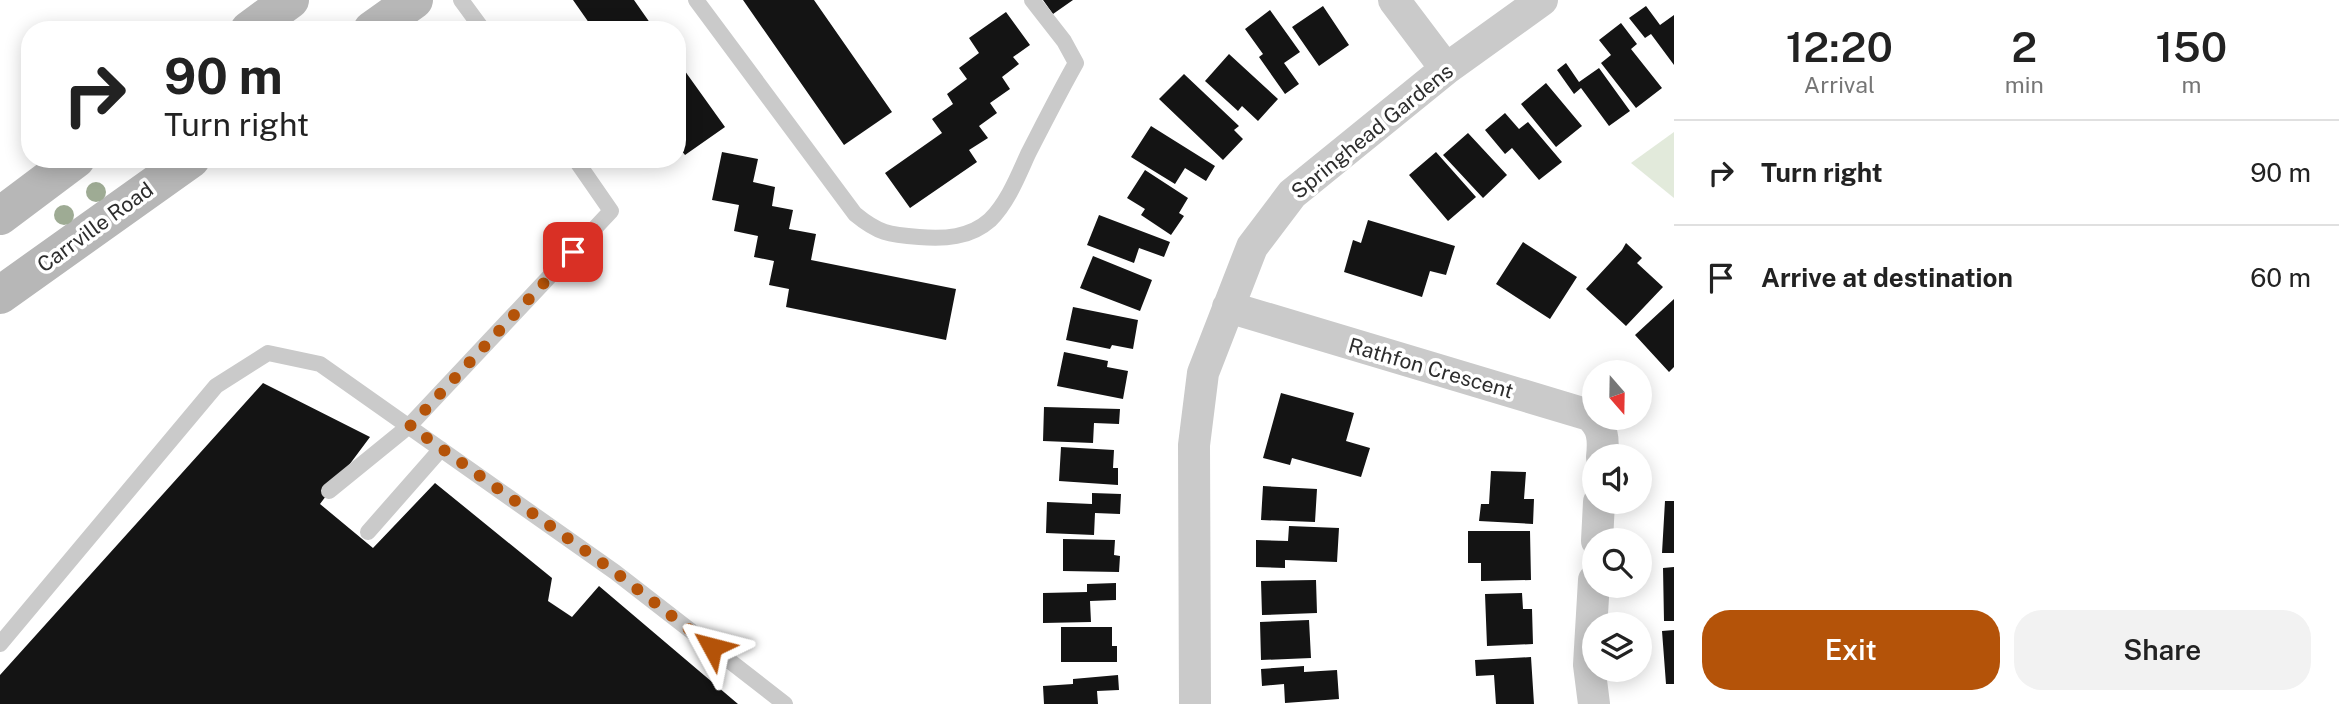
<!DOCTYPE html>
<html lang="en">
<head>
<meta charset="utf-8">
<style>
	:root { --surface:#fff; --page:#f2f2f2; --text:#222; --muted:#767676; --line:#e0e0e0; --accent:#b45309 }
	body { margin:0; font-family:"Public Sans",sans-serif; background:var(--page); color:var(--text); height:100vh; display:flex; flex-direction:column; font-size:26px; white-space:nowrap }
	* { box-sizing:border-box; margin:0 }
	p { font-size:23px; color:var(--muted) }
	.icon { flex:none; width:38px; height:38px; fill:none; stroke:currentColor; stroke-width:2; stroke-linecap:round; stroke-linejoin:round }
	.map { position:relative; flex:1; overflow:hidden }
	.side { display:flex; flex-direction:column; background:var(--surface); width:665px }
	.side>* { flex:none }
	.hud { position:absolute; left:21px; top:21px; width:665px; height:147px; border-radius:28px; box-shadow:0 4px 18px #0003; background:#fff; color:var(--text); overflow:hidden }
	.needle { width:46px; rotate:160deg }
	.controls { position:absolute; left:1582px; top:360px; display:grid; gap:14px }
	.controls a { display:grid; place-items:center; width:70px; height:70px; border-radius:50%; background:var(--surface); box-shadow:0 4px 18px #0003; font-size:35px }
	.pin { position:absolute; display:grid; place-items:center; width:60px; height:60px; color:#fff; margin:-30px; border-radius:14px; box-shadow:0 4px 10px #0006 }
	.me { position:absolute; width:77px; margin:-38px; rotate:308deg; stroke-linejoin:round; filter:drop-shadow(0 0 5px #0008) }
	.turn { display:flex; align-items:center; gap:24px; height:147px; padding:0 28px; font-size:32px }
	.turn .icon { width:91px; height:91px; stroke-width:2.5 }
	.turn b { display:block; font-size:49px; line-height:60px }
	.eta { display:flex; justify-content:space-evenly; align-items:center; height:119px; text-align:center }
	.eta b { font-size:42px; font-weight:600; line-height:49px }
	.button { display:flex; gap:14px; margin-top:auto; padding:14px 28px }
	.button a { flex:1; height:80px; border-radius:28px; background:var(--accent); color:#fff; font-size:28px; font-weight:600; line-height:80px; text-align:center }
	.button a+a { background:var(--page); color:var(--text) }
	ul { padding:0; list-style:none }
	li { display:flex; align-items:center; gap:21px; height:105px; padding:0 28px; border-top:2px solid var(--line) }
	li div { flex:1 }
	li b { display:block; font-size:26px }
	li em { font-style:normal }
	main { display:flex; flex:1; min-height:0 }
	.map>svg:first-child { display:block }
	.green { fill:#e2eadb }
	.building { fill:#141414 }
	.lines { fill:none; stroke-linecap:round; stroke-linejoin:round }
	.service { stroke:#cacaca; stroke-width:16 }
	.minor { stroke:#cacaca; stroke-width:32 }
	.secondary { stroke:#b7b7b7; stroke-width:38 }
	.tree { fill:#9eab94 }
	.route { stroke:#b45309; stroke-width:12; stroke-dasharray:0 21.6 }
	.labels { text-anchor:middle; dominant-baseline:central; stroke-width:7; stroke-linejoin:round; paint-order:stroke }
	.street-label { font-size:21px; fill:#2d2d2d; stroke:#fff }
</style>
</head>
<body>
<main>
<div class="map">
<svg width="1674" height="704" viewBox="0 0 1674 704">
	<rect width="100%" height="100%" fill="#fff"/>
	<path class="green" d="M 1674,132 L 1674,198 L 1631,163 Z"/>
	<path class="building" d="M 573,0 L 634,0 L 655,30 L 594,30 Z
		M 743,0 L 814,0 L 892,112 L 844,145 Z
		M 1043,0 L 1073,0 L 1053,14 Z
		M 1323,6 L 1349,45 L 1319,66 L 1292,27 Z
		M 1646,6 L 1660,25 L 1674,15 L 1674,65 L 1651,34 L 1645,38 L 1629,18 Z
		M 1270,10 L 1300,52 L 1284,63 L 1299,84 L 1285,94 L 1259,57 L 1263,54 L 1245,29 Z
		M 1006,12 L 1030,45 L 1013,57 L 1019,64 L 1002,77 L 1010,89 L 990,103 L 997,113 L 979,126 L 988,138 L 969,150 L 977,162 L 910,208 L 885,173 L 942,133 L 932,119 L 953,104 L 947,94 L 967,79 L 959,68 L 979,53 L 969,38 Z
		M 1621,23 L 1637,44 L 1631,49 L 1662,88 L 1636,108 L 1601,63 L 1611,55 L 1599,40 Z
		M 1229,54 L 1278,99 L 1258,121 L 1242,106 L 1238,111 L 1205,81 Z
		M 677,60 L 725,127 L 685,155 L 677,145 Z
		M 1566,63 L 1579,82 L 1599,68 L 1630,111 L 1609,126 L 1581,88 L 1574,94 L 1557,70 Z
		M 1184,74 L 1239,126 L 1234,130 L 1243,139 L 1223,160 L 1159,99 Z
		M 1546,83 L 1582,126 L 1556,147 L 1521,104 Z
		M 1505,113 L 1519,129 L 1528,122 L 1562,162 L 1539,180 L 1512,148 L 1505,154 L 1485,130 Z
		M 1151,126 L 1215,166 L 1206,181 L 1185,168 L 1175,184 L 1131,157 Z
		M 1468,133 L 1507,175 L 1483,198 L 1443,155 Z
		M 722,152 L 758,159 L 753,182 L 775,187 L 772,206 L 793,210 L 789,229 L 816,234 L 811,260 L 956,289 L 946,340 L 786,307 L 789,289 L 769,285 L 774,261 L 754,257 L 758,236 L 734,231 L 739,205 L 712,200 Z
		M 1436,152 L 1476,197 L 1448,221 L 1409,175 Z
		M 1145,170 L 1188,198 L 1179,213 L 1184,216 L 1171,235 L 1141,215 L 1145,209 L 1127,198 Z
		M 1099,215 L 1170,242 L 1164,257 L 1139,248 L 1134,263 L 1087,245 Z
		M 1368,220 L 1455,246 L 1446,275 L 1430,271 L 1422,297 L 1344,272 L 1353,240 L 1361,243 Z
		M 1523,242 L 1577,277 L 1550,319 L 1496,284 Z
		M 1626,243 L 1642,258 L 1637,263 L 1663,287 L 1626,326 L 1586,289 L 1622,250 Z
		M 1093,256 L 1152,280 L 1140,311 L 1080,288 Z
		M 1674,299 L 1674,367 L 1669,372 L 1635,335 Z
		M 1073,307 L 1138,320 L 1133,349 L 1112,345 L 1110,349 L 1066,340 Z
		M 1064,352 L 1108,361 L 1107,367 L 1128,371 L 1123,399 L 1057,386 Z
		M 263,383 L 370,437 L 320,504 L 373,548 L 435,483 L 552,578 L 548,601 L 572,617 L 599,586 L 738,704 L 0,704 L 0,675 Z
		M 1281,393 L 1354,413 L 1346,441 L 1370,448 L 1361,477 L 1292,458 L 1290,465 L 1263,458 Z
		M 1044,407 L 1120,409 L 1119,424 L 1094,423 L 1093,443 L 1043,441 Z
		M 1061,447 L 1114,450 L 1113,468 L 1118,468 L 1118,485 L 1059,481 Z
		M 1491,471 L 1526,472 L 1524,499 L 1534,499 L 1533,524 L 1479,521 L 1481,504 L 1489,504 Z
		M 1263,486 L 1317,489 L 1315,522 L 1261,520 Z
		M 1092,493 L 1121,494 L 1120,514 L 1095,513 L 1094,535 L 1046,533 L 1047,502 L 1092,504 Z
		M 1665,501 L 1674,501 L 1674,553 L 1662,553 Z
		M 1289,526 L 1339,528 L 1337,562 L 1285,560 L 1285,568 L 1256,567 L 1256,540 L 1288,541 Z
		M 1468,531 L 1530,531 L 1531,580 L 1481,581 L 1481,563 L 1468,563 Z
		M 1063,539 L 1115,540 L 1114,555 L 1120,556 L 1119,572 L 1063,571 Z
		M 1674,567 L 1674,621 L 1664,621 L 1663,568 Z
		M 1316,580 L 1317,613 L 1262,615 L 1261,581 Z
		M 1116,583 L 1116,600 L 1090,601 L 1091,622 L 1043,623 L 1043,593 L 1087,592 L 1087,584 Z
		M 1522,593 L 1523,609 L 1532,609 L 1533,644 L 1487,646 L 1485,594 Z
		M 1309,620 L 1311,658 L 1261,660 L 1260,622 Z
		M 1061,627 L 1112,627 L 1112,646 L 1117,646 L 1117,662 L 1061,662 Z
		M 1674,630 L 1674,684 L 1666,684 L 1662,631 Z
		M 1531,657 L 1534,704 L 1496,704 L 1494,675 L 1476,676 L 1475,660 Z
		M 1304,666 L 1304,672 L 1337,670 L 1339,699 L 1285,703 L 1284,684 L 1262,686 L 1261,669 Z
		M 1118,675 L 1119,690 L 1097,691 L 1098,704 L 1044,704 L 1043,686 L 1073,684 L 1073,679 Z"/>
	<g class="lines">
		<path class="service" d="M 461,0 L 483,30
			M 696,0 L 855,214 C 878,233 889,235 919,237 C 944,239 970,238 990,220 C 1008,202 1018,176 1028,154 C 1044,123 1059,93 1076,63 L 1064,41 L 1032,0
			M 329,491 L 409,426 L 611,211 L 575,159
			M 368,532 L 441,449
			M 0,644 L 216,386 L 268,353 L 320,364 L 615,572 L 785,704"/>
		<path class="minor" d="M 1394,0 L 1446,69
			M 1228,307 L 1589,415 C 1603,426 1604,439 1602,457
			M 1597,541 L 1599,502
			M 1594,580 L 1589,665 L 1594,704
			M 1195,704 L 1194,445 L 1203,373 L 1252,247 L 1292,194 L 1446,69 L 1542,0"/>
		<path class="secondary" d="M 249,30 L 290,0
			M 372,30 L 414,0
			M 0,216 L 76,159
			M 0,295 L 191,159"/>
	</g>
	<g class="tree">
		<circle cx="96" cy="192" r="10"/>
		<circle cx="64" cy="215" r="10"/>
	</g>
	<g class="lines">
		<path class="route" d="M 573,252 L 410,426 L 615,572 L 712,647"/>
	</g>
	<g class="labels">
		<g class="street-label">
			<text transform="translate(1372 131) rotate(-39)">Springhead Gardens</text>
			<text transform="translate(95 227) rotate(-36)">Carrville Road</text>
			<text transform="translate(1431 368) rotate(16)">Rathfon Crescent</text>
		</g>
	</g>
</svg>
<div class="controls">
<a><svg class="needle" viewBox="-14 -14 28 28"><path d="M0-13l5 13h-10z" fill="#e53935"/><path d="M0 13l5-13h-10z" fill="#767676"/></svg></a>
<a><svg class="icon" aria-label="sound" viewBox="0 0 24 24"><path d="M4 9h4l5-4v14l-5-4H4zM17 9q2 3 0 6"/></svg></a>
<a><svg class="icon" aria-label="search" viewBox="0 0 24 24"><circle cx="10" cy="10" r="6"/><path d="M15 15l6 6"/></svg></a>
<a><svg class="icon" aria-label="layers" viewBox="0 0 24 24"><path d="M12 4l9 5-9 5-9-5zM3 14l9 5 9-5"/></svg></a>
</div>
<div class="pin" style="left:573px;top:252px;background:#d93025"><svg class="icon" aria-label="arrive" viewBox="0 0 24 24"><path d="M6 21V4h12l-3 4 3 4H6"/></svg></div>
<svg class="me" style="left:712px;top:647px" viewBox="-20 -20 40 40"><path d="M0-17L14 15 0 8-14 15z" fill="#b45309" stroke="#fff" stroke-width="4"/></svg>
<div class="hud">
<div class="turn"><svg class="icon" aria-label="right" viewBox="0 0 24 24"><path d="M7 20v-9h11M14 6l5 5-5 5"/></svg><div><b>90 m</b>Turn right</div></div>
</div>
</div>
<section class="side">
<div class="eta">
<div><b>12:20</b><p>Arrival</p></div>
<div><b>2</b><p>min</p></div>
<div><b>150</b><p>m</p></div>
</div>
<ul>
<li><svg class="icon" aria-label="right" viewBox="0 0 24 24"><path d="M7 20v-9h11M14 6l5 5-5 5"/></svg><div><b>Turn right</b></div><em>90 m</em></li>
<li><svg class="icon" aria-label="arrive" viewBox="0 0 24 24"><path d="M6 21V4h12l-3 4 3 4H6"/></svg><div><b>Arrive at destination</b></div><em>60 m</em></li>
</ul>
<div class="button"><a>Exit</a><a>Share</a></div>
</section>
</main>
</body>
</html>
